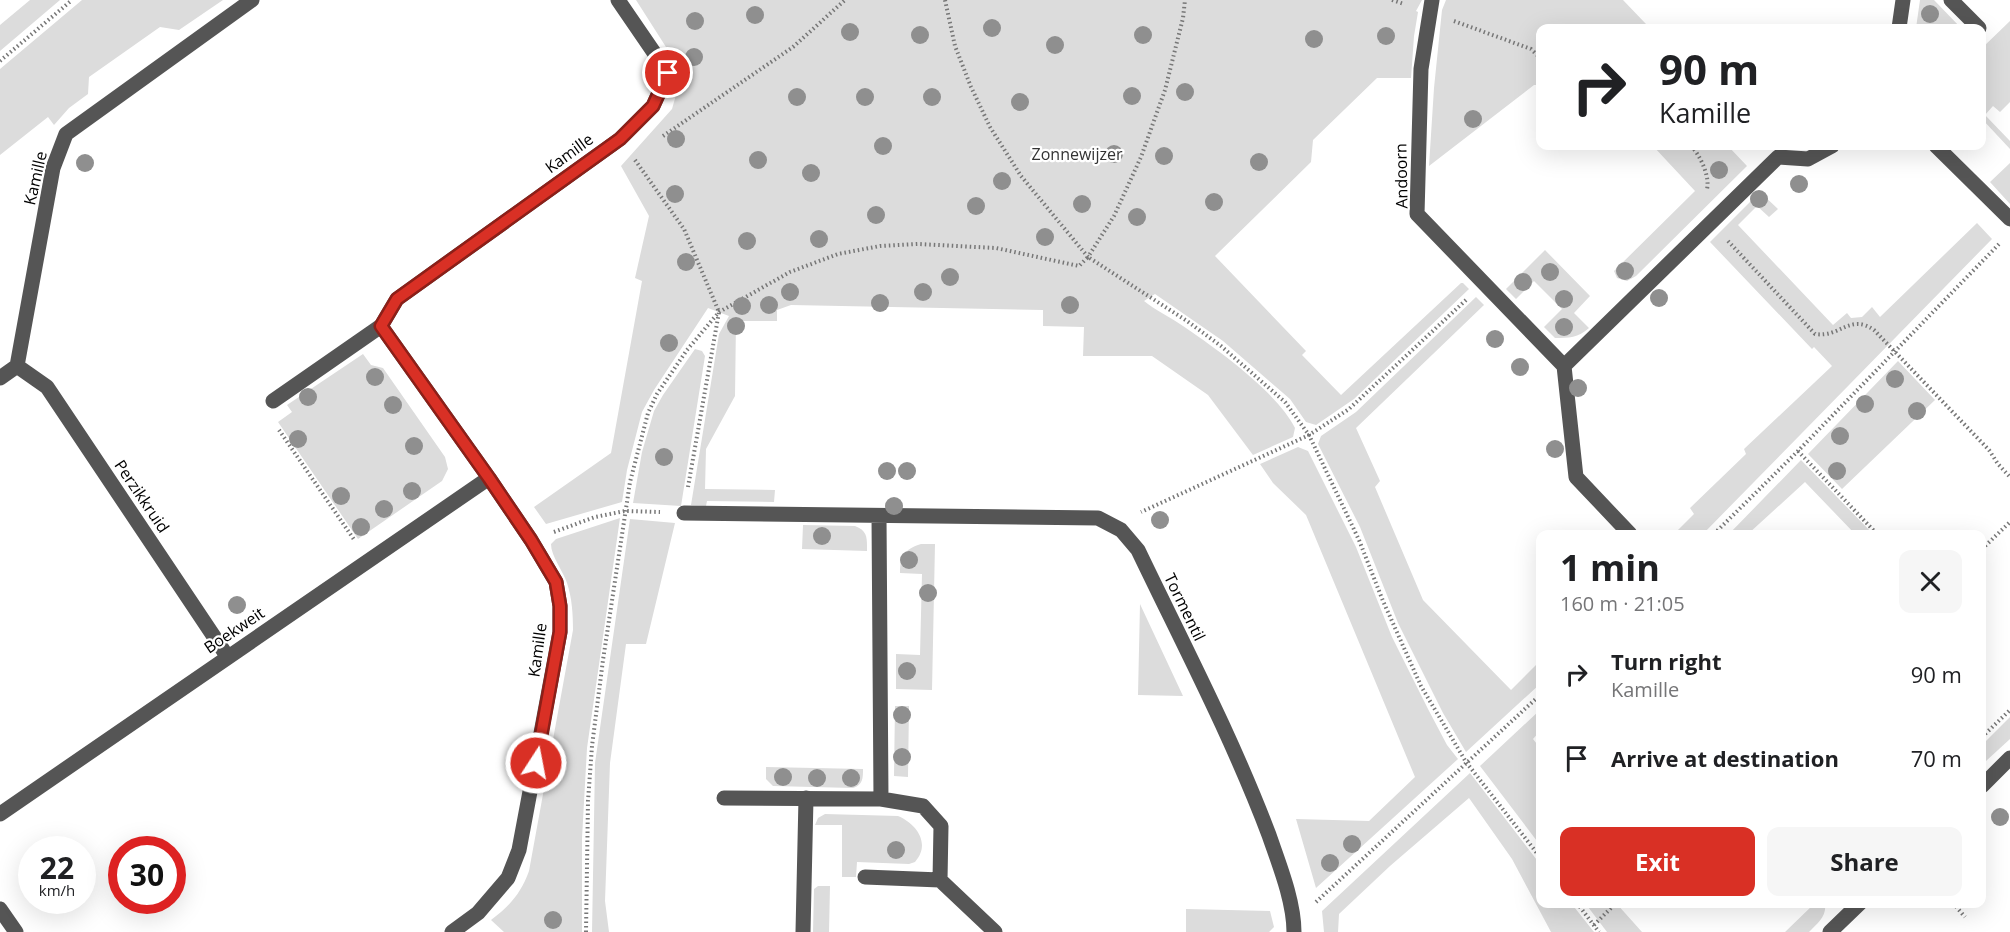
<!DOCTYPE html>
<html lang="en">
<head>
<meta charset="utf-8">
<style>
	:root { --surface:#fff; --page:#f6f6f6; --text:#202124; --muted:#757577; --accent:#d93025 }
	body { margin:0; font-family:"Open Sans",sans-serif; background:var(--page); color:var(--text); height:100vh; display:flex; flex-direction:column; font-size:22px; white-space:nowrap }
	* { box-sizing:border-box; margin:0 }
	p { font-size:20px; color:var(--muted) }
	.icon { flex:none; width:33px; height:33px; fill:none; stroke:currentColor; stroke-width:2; stroke-linecap:round; stroke-linejoin:round }
	.map { position:relative; flex:1; overflow:hidden }
	.sheet { position:absolute; left:1536px; top:530px; width:450px; height:378px; display:flex; flex-direction:column; background:var(--surface); border-radius:12px; box-shadow:0 6px 24px #0002 }
	.sheet>* { flex:none }
	.top-card { position:absolute; left:1536px; top:24px; width:450px; height:126px; border-radius:12px; box-shadow:0 6px 24px #0002; background:#fff; color:var(--text); overflow:hidden }
	.speed { position:absolute; left:18px; top:836px; display:flex; gap:12px; font-size:30px; font-weight:700; text-align:center }
	.speed>* { display:grid; place-content:center; width:78px; height:78px; border-radius:50%; background:var(--surface); box-shadow:0 6px 24px #0002; line-height:1 }
	.speed small { font-size:15px; font-weight:400 }
	.speed .limit { border:9px solid #d22; background:#fff; color:#111 }
	.pin { position:absolute; display:grid; place-items:center; width:51px; height:51px; color:#fff; margin:-26px; border:3px solid #fff; border-radius:50%; box-shadow:0 2px 6px #0007 }
	.me { position:absolute; width:66px; margin:-33px; rotate:11deg; stroke-linejoin:round; filter:drop-shadow(0 0 4px #0008) }
	.turn { display:flex; align-items:center; gap:21px; height:126px; padding:0 24px; font-size:27px }
	.turn .icon { width:78px; height:78px; stroke-width:2.5 }
	.turn b { display:block; font-size:42px; line-height:51px }
	.round { display:grid; place-items:center; flex:none; width:63px; height:63px; border-radius:12px; background:var(--page) }
	.head { display:flex; align-items:center; justify-content:space-between; height:102px; padding:0 24px }
	h1 { font-size:36px; font-weight:700; line-height:45px }
	.button { display:flex; gap:12px; margin-top:auto; padding:12px 24px }
	.button a { flex:1; height:69px; border-radius:12px; background:var(--accent); color:#fff; font-size:24px; font-weight:700; line-height:69px; text-align:center }
	.button a+a { background:var(--page); color:var(--text) }
	ul { padding:0; list-style:none }
	li { display:flex; align-items:center; gap:18px; height:84px; padding:0 24px }
	li div { flex:1 }
	li b { display:block; font-size:22px }
	li em { font-style:normal }
	.map>svg:first-child { display:block }
	.green { fill:#dcdcdc }
	.lines { fill:none; stroke-linecap:round; stroke-linejoin:round }
	.path { stroke:#777; stroke-width:4; stroke-dasharray:1.5 3; stroke-linecap:butt }
	.minor { stroke:#555; stroke-width:15 }
	.tree { fill:#8f8f8f }
	.route-casing { stroke:#8d1f18; stroke-width:15 }
	.route { stroke:#d93025; stroke-width:10 }
	.labels { text-anchor:middle; dominant-baseline:central; stroke-width:4.5; stroke-linejoin:round; paint-order:stroke }
	.street-label { font-size:16px; fill:#000; stroke:#fff }
	.park-label { font-size:16px; fill:#333; stroke:#fff }
</style>
</head>
<body>
<div class="map">
<svg width="2010" height="932" viewBox="0 0 2010 932">
	<rect width="100%" height="100%" fill="#fff"/>
	<path class="green" d="M 30,0 L 60,0 L 0,51 L 0,25 Z
		M 82,0 L 223,0 L 179,30 L 160,27 L 89,77 L 88,94 L 69,108 L 54,125 L 48,117 L 0,155 L 0,69 Z
		M 636,0 L 1422,0 L 1416,11 L 1418,12 L 1414,36 L 1411,78 L 1377,78 L 1313,140 L 1311,162 L 1215,256 L 1306,351 L 1302,355 L 1341,395 L 1461,283 L 1463,283 L 1469,289 L 1354,399 L 1316,425 L 1306,422 L 1290,399 L 1223,341 L 1155,294 L 1144,301 C 1155,310 1170,317 1183,326 C 1217,349 1277,392 1295,428 L 1293,437 L 1253,455 L 1208,395 L 1152,356 L 1083,356 L 1084,327 L 1043,326 L 1043,310 L 791,305 L 777,310 L 777,321 L 736,321 L 735,396 L 706,449 L 705,489 L 775,490 L 774,502 L 707,501 L 706,506 L 691,505 L 719,334 L 729,316 L 708,308 L 654,390 L 642,412 L 627,470 L 622,502 L 546,524 L 534,507 L 611,453 L 642,281 L 635,278 L 649,216 L 621,166 L 672,109 L 676,95 L 676,70 L 673,58 Z
		M 1446,0 L 1623,0 L 1646,24 L 1641,28 L 1540,28 L 1540,85 L 1534,85 L 1429,166 L 1434,88 L 1442,10 Z
		M 1920,0 L 1934,0 L 1961,28 L 1916,28 Z
		M 2010,21 L 2010,102 L 2000,112 L 1993,106 L 1985,115 L 2010,141 L 2010,149 L 1982,119 L 1982,48 Z
		M 1653,146 L 1728,146 L 1747,166 L 1636,276 L 1627,281 L 1617,278 L 1614,271 L 1695,191 Z
		M 2010,163 L 2010,204 L 1990,182 Z
		M 1760,192 L 1778,209 L 1769,217 L 1757,206 L 1738,225 L 1833,325 L 1847,313 L 1851,318 L 1862,317 L 1872,307 L 1880,317 L 1977,223 L 1992,239 L 1703,534 L 1674,534 L 1694,514 L 1690,508 L 1746,454 L 1744,449 L 1832,366 L 1814,347 L 1812,349 L 1710,242 Z
		M 1545,250 L 1590,296 L 1574,313 L 1589,328 C 1578,338 1569,338 1555,338 L 1544,327 L 1562,309 L 1534,281 L 1516,299 L 1506,289 Z
		M 1476,297 L 1484,305 L 1356,428 L 1380,481 L 1375,487 L 1423,600 L 1511,690 L 1540,661 L 1540,684 L 1466,752 L 1443,713 L 1398,623 L 1360,527 L 1318,444 L 1321,436 L 1356,412 Z
		M 695,349 L 702,351 L 705,356 L 681,506 L 633,503 L 642,452 L 654,411 L 663,395 Z
		M 363,354 L 371,365 L 383,368 L 445,457 L 448,469 L 442,481 L 358,539 L 278,422 L 292,412 L 287,405 Z
		M 1898,361 L 1935,400 L 1842,489 L 1808,454 Z
		M 1298,447 L 1308,451 L 1356,547 L 1392,637 L 1428,709 L 1447,745 L 1458,759 L 1316,888 L 1296,819 L 1369,821 L 1415,777 L 1306,515 L 1273,483 L 1260,464 Z
		M 1801,460 L 1873,534 L 1855,534 L 1805,482 L 1748,534 L 1729,534 Z
		M 620,518 L 587,748 L 582,838 L 582,932 L 504,932 L 491,920 C 510,906 521,893 529,871 L 573,630 C 573,614 572,598 567,583 C 563,571 551,556 551,544 L 556,539 Z
		M 630,519 L 675,523 L 646,644 L 626,644 L 610,763 L 605,901 L 609,932 L 592,932 L 595,763 Z
		M 803,525 L 855,526 C 868,531 867,538 867,551 L 802,549 Z
		M 921,544 L 935,544 L 932,690 L 896,689 L 896,654 L 920,655 L 922,574 L 900,573 C 900,557 904,549 921,544 Z
		M 1140,604 L 1183,696 L 1138,695 Z
		M 895,706 L 909,706 L 908,777 L 894,776 Z
		M 1540,710 L 1540,731 L 1533,739 L 1540,748 L 1540,845 L 1480,766 Z
		M 2010,717 L 2010,739 L 1986,761 L 1982,763 L 1982,745 Z
		M 766,767 L 863,769 C 863,778 863,785 853,788 L 773,786 L 766,779 Z
		M 1470,773 L 1540,864 L 1540,903 L 1571,903 L 1594,932 L 1551,932 L 1512,859 L 1469,798 L 1390,866 L 1339,914 L 1338,932 L 1324,932 L 1322,911 Z
		M 825,814 L 898,816 C 917,824 931,844 915,862 L 909,864 L 857,862 L 856,877 L 842,877 L 842,825 L 815,825 L 818,818 Z
		M 818,886 L 830,886 L 829,932 L 813,932 L 814,889 Z
		M 1585,903 L 1616,903 L 1642,932 L 1607,932 Z
		M 1815,903 L 1825,903 C 1827,916 1818,923 1809,932 L 1785,932 Z
		M 1186,909 L 1270,911 L 1274,927 L 1269,932 L 1186,932 Z"/>
	<g class="lines">
		<path class="path" d="M 945,0 L 955,46 L 971,87 L 990,127 L 1021,176 L 1088,257 L 1114,216 L 1141,157 L 1165,90 L 1183,18 L 1185,0
			M 1392,0 L 1404,4
			M 1454,21 L 1531,49 L 1540,58
			M 0,61 L 72,0
			M 663,136 L 793,47 L 845,0
			M 1691,146 C 1700,155 1710,176 1707,189
			M 635,160 L 684,229 L 719,312 L 688,487
			M 1728,241 L 1815,334 C 1840,338 1850,313 1874,330 L 1989,450 L 1998,464 L 2010,477
			M 1466,300 L 1349,409 L 1309,435 L 1359,540 L 1383,601 L 1421,686 L 1466,762 L 1540,857
			M 279,430 L 355,541
			M 1798,451 L 1877,534
			M 554,532 L 595,517 L 625,511 L 660,512
			M 1714,534 L 1798,451 L 2001,242
			M 1982,549 L 2010,522
			M 1982,737 L 2010,710
			M 1316,902 L 1540,695
			M 1577,903 L 1599,932
			M 1801,903 L 1803,905 L 1805,903
			M 1953,903 L 1965,917
			M 1594,925 L 1616,903
			M 586,932 L 588,801 L 592,746 L 603,660 L 630,482 L 648,413 L 657,394 L 687,350 L 719,312 L 790,272 L 838,254 L 880,246 L 918,244 L 996,248 L 1079,266 L 1088,257 L 1187,321 L 1221,346 L 1285,402 L 1309,435 L 1141,512"/>
		<path class="minor" d="M 1432,0 L 1421,69 L 1417,214 L 1564,366 L 1576,477 L 1630,534
			M 1951,0 L 1979,28
			M 1899,28 L 1903,0
			M 1936,146 L 2010,219
			M 381,326 L 397,299 L 620,139 L 653,106 L 668,73 L 618,0
			M 17,366 L 47,387 L 227,656
			M 1564,366 L 1778,157 L 1808,159 L 1832,146
			M 0,378 L 17,366 L 53,168 L 66,134 L 252,0
			M 273,401 L 381,326 L 489,478 L 531,540 L 556,582 L 560,606 L 560,632 L 519,850 L 508,878 L 478,913 L 452,932
			M 684,513 L 1098,518 L 1121,530 L 1138,550 C 1183,644 1232,737 1269,835 C 1279,864 1294,901 1294,932
			M 879,516 L 881,799
			M 1982,786 L 2010,758
			M 724,798 L 881,799 L 923,806 L 941,826 L 940,880 L 995,932
			M 0,814 L 489,478
			M 865,877 L 940,880
			M 0,909 L 16,932
			M 803,932 L 806,798
			M 1830,932 L 1860,903"/>
	</g>
	<g class="tree">
		<circle cx="1930" cy="14" r="9"/>
		<circle cx="755" cy="15" r="9"/>
		<circle cx="695" cy="21" r="9"/>
		<circle cx="992" cy="28" r="9"/>
		<circle cx="850" cy="32" r="9"/>
		<circle cx="920" cy="35" r="9"/>
		<circle cx="1143" cy="35" r="9"/>
		<circle cx="1386" cy="36" r="9"/>
		<circle cx="1314" cy="39" r="9"/>
		<circle cx="1055" cy="45" r="9"/>
		<circle cx="694" cy="57" r="9"/>
		<circle cx="1185" cy="92" r="9"/>
		<circle cx="1132" cy="96" r="9"/>
		<circle cx="797" cy="97" r="9"/>
		<circle cx="865" cy="97" r="9"/>
		<circle cx="932" cy="97" r="9"/>
		<circle cx="1020" cy="102" r="9"/>
		<circle cx="1473" cy="119" r="9"/>
		<circle cx="676" cy="139" r="9"/>
		<circle cx="883" cy="146" r="9"/>
		<circle cx="1114" cy="154" r="9"/>
		<circle cx="1164" cy="156" r="9"/>
		<circle cx="758" cy="160" r="9"/>
		<circle cx="1259" cy="162" r="9"/>
		<circle cx="85" cy="163" r="9"/>
		<circle cx="1719" cy="170" r="9"/>
		<circle cx="811" cy="173" r="9"/>
		<circle cx="1002" cy="181" r="9"/>
		<circle cx="1799" cy="184" r="9"/>
		<circle cx="675" cy="194" r="9"/>
		<circle cx="1759" cy="199" r="9"/>
		<circle cx="1214" cy="202" r="9"/>
		<circle cx="1082" cy="204" r="9"/>
		<circle cx="976" cy="206" r="9"/>
		<circle cx="876" cy="215" r="9"/>
		<circle cx="1137" cy="217" r="9"/>
		<circle cx="1045" cy="237" r="9"/>
		<circle cx="819" cy="239" r="9"/>
		<circle cx="747" cy="241" r="9"/>
		<circle cx="686" cy="262" r="9"/>
		<circle cx="1625" cy="271" r="9"/>
		<circle cx="1550" cy="272" r="9"/>
		<circle cx="950" cy="277" r="9"/>
		<circle cx="1523" cy="282" r="9"/>
		<circle cx="790" cy="292" r="9"/>
		<circle cx="923" cy="292" r="9"/>
		<circle cx="1659" cy="298" r="9"/>
		<circle cx="1564" cy="299" r="9"/>
		<circle cx="880" cy="303" r="9"/>
		<circle cx="769" cy="305" r="9"/>
		<circle cx="1070" cy="305" r="9"/>
		<circle cx="742" cy="306" r="9"/>
		<circle cx="736" cy="326" r="9"/>
		<circle cx="1564" cy="327" r="9"/>
		<circle cx="1495" cy="339" r="9"/>
		<circle cx="669" cy="343" r="9"/>
		<circle cx="1520" cy="367" r="9"/>
		<circle cx="375" cy="377" r="9"/>
		<circle cx="1895" cy="379" r="9"/>
		<circle cx="1578" cy="388" r="9"/>
		<circle cx="308" cy="397" r="9"/>
		<circle cx="1865" cy="404" r="9"/>
		<circle cx="393" cy="405" r="9"/>
		<circle cx="1917" cy="411" r="9"/>
		<circle cx="1840" cy="436" r="9"/>
		<circle cx="298" cy="439" r="9"/>
		<circle cx="414" cy="446" r="9"/>
		<circle cx="1555" cy="449" r="9"/>
		<circle cx="664" cy="457" r="9"/>
		<circle cx="887" cy="471" r="9"/>
		<circle cx="907" cy="471" r="9"/>
		<circle cx="1837" cy="471" r="9"/>
		<circle cx="412" cy="491" r="9"/>
		<circle cx="341" cy="496" r="9"/>
		<circle cx="894" cy="506" r="9"/>
		<circle cx="384" cy="509" r="9"/>
		<circle cx="1160" cy="520" r="9"/>
		<circle cx="361" cy="527" r="9"/>
		<circle cx="822" cy="536" r="9"/>
		<circle cx="909" cy="560" r="9"/>
		<circle cx="928" cy="593" r="9"/>
		<circle cx="237" cy="605" r="9"/>
		<circle cx="907" cy="671" r="9"/>
		<circle cx="902" cy="715" r="9"/>
		<circle cx="902" cy="757" r="9"/>
		<circle cx="783" cy="777" r="9"/>
		<circle cx="817" cy="778" r="9"/>
		<circle cx="851" cy="778" r="9"/>
		<circle cx="2000" cy="817" r="9"/>
		<circle cx="1352" cy="844" r="9"/>
		<circle cx="896" cy="850" r="9"/>
		<circle cx="1330" cy="863" r="9"/>
		<circle cx="553" cy="920" r="9"/>
	</g>
	<g class="lines">
		<g class="route-casing">
			<path id="route" d="M 536,763 L 560,632 L 560,606 L 556,582 L 531,540 L 489,478 L 381,326 L 397,299 L 620,139 L 653,106 L 668,73"/>
		</g>
		<use href="#route" class="route"/>
	</g>
	<g class="labels">
		<g class="street-label">
			<text transform="translate(569 153) rotate(-36)">Kamille</text>
			<text transform="translate(1401 176) rotate(-91)">Andoorn</text>
			<text transform="translate(35 178) rotate(-77)">Kamille</text>
			<text transform="translate(142 496) rotate(56)">Perzikkruid</text>
			<text transform="translate(1185 607) rotate(64)">Tormentil</text>
			<text transform="translate(234 630) rotate(-34)">Boekweit</text>
			<text transform="translate(537 650) rotate(-82)">Kamille</text>
		</g>
		<g class="park-label">
			<text x="1077" y="154">Zonnewijzer</text>
		</g>
	</g>
</svg>
<div class="speed"><div>22<small>km/h</small></div><div class="limit">30</div></div>
<div class="pin" style="left:668px;top:73px;background:#d93025"><svg class="icon" aria-label="arrive" viewBox="0 0 24 24"><path d="M6 21V4h12l-3 4 3 4H6"/></svg></div>
<svg class="me" style="left:536px;top:763px" viewBox="-20 -20 40 40"><circle r="17" fill="#d93025" stroke="#fff" stroke-width="3"/><path d="M0-11L8 9 0 5-8 9z" fill="#fff"/></svg>
<div class="top-card">
<div class="turn"><svg class="icon" aria-label="right" viewBox="0 0 24 24"><path d="M7 20v-9h11M14 6l5 5-5 5"/></svg><div><b>90 m</b>Kamille</div></div>
</div>
<section class="sheet">
<div class="head"><div><h1>1 min</h1><p>160 m · 21:05</p></div><a class="round"><svg class="icon" aria-label="close" viewBox="0 0 24 24"><path d="M6 6l12 12M18 6L6 18"/></svg></a></div>
<ul>
<li><svg class="icon" aria-label="right" viewBox="0 0 24 24"><path d="M7 20v-9h11M14 6l5 5-5 5"/></svg><div><b>Turn right</b><p>Kamille</p></div><em>90 m</em></li>
<li><svg class="icon" aria-label="arrive" viewBox="0 0 24 24"><path d="M6 21V4h12l-3 4 3 4H6"/></svg><div><b>Arrive at destination</b></div><em>70 m</em></li>
</ul>
<div class="button"><a>Exit</a><a>Share</a></div>
</section>
</div>
</body>
</html>
